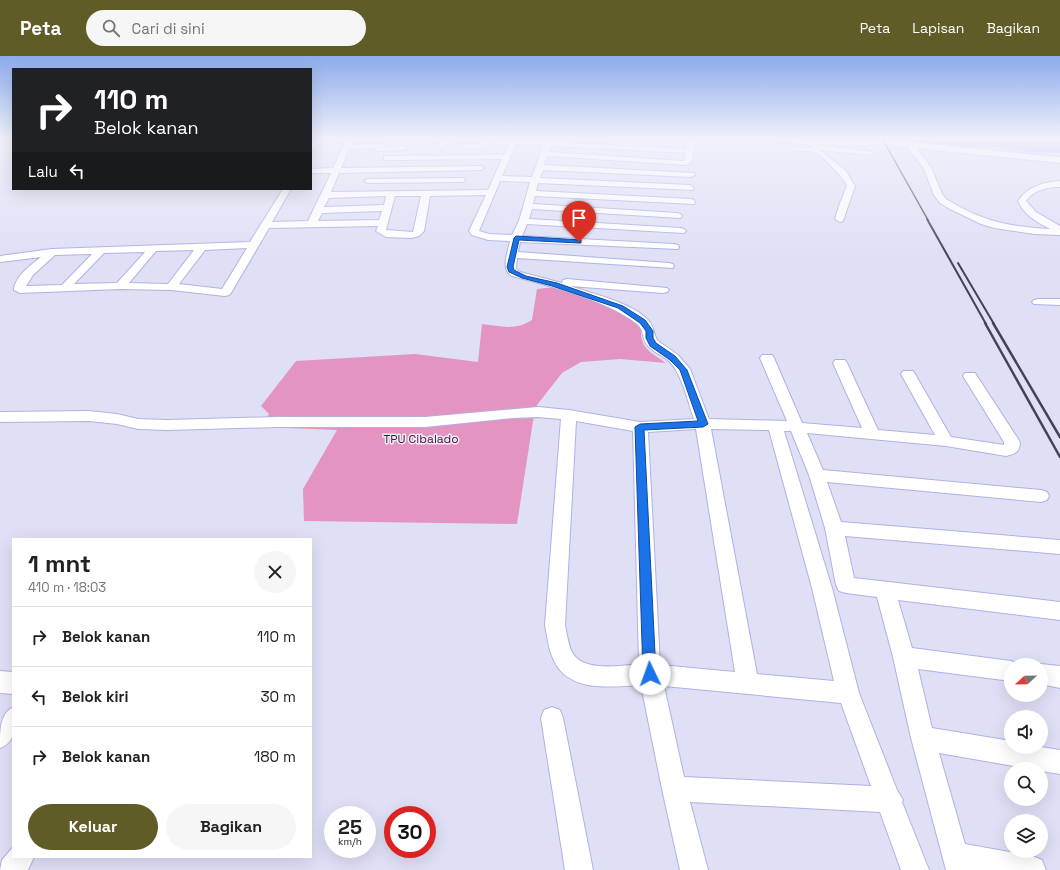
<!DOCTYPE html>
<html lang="id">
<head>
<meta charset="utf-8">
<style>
	:root { --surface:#fff; --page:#f6f6f6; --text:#202124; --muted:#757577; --line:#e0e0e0; --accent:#5f5c28 }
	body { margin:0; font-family:"Space Grotesk",sans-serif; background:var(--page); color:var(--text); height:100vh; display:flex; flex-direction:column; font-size:15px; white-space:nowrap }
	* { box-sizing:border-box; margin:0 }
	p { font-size:13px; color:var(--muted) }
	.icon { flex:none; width:22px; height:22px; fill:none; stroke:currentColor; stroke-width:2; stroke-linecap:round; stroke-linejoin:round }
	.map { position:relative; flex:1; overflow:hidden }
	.panel { position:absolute; left:12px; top:482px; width:300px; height:320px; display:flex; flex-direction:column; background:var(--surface); border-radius:0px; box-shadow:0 4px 16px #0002 }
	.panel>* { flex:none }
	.guide { position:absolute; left:12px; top:12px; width:300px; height:122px; border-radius:0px; box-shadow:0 4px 16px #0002; background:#202124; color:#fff; overflow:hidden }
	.needle { width:26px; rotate:248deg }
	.tools { position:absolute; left:1004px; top:602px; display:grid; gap:8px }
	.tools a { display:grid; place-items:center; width:44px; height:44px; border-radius:50%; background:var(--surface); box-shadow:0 4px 16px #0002; font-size:20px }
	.speed { position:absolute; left:324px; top:750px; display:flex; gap:8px; font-size:20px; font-weight:700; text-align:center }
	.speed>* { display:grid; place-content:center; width:52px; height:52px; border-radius:50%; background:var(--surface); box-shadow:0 4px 16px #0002; line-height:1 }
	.speed small { font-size:10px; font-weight:400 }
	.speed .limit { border:6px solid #d22; background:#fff; color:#111 }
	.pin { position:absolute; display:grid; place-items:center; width:34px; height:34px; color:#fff; margin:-41px -17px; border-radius:50% 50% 50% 0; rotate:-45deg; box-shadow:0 0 4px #0007 }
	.pin .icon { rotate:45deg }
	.me { position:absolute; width:44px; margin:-22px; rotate:357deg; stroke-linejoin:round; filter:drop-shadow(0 0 3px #0008) }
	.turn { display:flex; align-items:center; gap:14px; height:84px; padding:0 16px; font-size:18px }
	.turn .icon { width:52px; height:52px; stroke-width:2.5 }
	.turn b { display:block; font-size:28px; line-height:34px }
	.then { display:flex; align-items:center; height:38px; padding:0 16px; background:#0003; gap:8px; font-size:15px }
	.round { display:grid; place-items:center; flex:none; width:42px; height:42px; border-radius:21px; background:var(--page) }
	.summary { display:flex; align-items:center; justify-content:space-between; height:68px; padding:0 16px }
	h1 { font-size:24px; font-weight:600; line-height:30px }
	.primary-button { display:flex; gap:8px; margin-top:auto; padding:8px 16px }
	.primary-button a { flex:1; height:46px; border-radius:24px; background:var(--accent); color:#fff; font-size:16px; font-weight:600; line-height:46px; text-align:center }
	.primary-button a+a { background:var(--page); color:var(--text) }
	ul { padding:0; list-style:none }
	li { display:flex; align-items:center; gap:12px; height:60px; padding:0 16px; border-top:1px solid var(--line) }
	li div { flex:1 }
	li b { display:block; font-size:15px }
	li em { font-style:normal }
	header { display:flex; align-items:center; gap:24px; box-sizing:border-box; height:56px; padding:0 20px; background:var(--accent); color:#fff }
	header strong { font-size:19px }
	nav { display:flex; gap:22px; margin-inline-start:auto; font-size:14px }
	.search { width:280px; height:36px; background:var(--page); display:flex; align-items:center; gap:10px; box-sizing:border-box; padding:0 14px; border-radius:22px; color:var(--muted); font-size:15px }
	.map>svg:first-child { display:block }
	.green { fill:#e494c1 }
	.water { fill:#a39ef3 }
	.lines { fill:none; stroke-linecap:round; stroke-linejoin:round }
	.service-casing { stroke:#b1b0e5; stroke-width:2 }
	.minor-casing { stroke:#b1b0e5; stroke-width:2 }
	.tertiary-casing { stroke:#b1b0e5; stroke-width:2 }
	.service { fill:#fff; fill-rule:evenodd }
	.minor { fill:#fff; fill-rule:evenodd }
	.tertiary { fill:#fff; fill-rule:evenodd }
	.rail-far2 { stroke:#434256; stroke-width:1.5 }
	.rail-far1 { stroke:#434256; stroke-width:2 }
	.rail { stroke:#434256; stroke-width:2.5 }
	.route { fill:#1a73e8; stroke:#114b97 }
	.labels { text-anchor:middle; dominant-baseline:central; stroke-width:3; stroke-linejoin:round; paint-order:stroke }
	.park-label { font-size:12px; fill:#510e3a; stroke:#eeeef9 }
</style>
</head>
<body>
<header>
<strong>Peta</strong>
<div class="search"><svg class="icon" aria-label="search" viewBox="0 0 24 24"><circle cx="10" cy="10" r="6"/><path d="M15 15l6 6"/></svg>Cari di sini</div>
<nav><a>Peta</a><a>Lapisan</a><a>Bagikan</a></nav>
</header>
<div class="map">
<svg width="1060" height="814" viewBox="0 0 1060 814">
	<rect width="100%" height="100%" fill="#dfe0f6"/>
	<path class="green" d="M 555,231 C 584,242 620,250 641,273 C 640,293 652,297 666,307 L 620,303 L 581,306 L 562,317 L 537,349 L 533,365 L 517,468 L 304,465 L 303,433 L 337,374 L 262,371 L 269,358 L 261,350 L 296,305 L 415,298 L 478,306 L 482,268 C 501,270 515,275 532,264 L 537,233 Z"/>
	<path class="water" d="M 868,84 L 1060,84 L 1060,97 L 1032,96 L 992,91 L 973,92 Z"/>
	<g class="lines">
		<g class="service-casing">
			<path id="service" d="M 498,84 L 502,84 L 501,86 L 514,87 L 499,88 L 497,87 Z"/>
		</g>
		<g class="minor-casing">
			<path id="minor" d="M 313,84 L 320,84 L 314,95 L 311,95 Z
				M 346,84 L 352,84 L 351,89 L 379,88 L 382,88 L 382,91 L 404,90 L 408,92 L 404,94 L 379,95 L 376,95 L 376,92 L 349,93 L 341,112 L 480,110 L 484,112 L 480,114 L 339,117 L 331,136 L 488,134 L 502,103 L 384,104 L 384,100 L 387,100 L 504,99 L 511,84 L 686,93 L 687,86 L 693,86 L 694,95 L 692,106 L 686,109 L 547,100 L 544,109 L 694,117 L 695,119 L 691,121 L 543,114 L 540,122 L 690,129 L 694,132 L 693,134 L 538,127 L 536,135 L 691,143 L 694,144 L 695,146 L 694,148 L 535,140 L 533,148 L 677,157 L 680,158 L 682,160 L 680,162 L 532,153 L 529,163 L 681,172 L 684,173 L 686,175 L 684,177 L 527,168 L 522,180 L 674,188 L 678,189 L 679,191 L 678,193 L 520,186 L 518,196 L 669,207 L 673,208 L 674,210 L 673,212 L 517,202 L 516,213 L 520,216 L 562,227 L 563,224 L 567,223 L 667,232 L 669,234 L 667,236 L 663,237 L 570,230 C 593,238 630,246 647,263 C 655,270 653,279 658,285 L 678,299 L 690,313 L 709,363 L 787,365 L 760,302 L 762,299 L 772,299 L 774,302 L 802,367 L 862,372 L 833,307 L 835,304 L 845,304 L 847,307 L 878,374 L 935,379 L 901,318 L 903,315 L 913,315 L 915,318 L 951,381 L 1004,389 L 1004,386 L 963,320 L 965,317 L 975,317 L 1020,386 C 1020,396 1015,398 1006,400 L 946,390 L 807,377 L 823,414 L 1041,434 L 1047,436 L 1049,440 L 1047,444 L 1041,446 L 827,426 L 841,466 L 1060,484 L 1060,498 L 845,480 L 854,522 L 1060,546 L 1060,564 L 898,544 L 912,592 L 1011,605 L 1019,608 L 1019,609 L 1011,609 L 1011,625 L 918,613 L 932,672 L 1011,685 L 1011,691 L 1041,691 L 1060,694 L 1060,718 L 1041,715 L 1041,713 L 1031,713 L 939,697 L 965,788 L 1032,800 L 1042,804 L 1046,814 L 946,814 L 911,682 L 893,601 L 877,541 L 846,537 L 839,535 L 836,529 L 825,472 L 809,419 L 791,375 L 784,375 L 832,532 L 859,637 L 897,734 L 903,744 L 902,746 L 929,814 L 901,814 L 880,756 L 690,746 L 708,814 L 680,814 L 662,733 L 641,629 C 609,631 565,637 552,600 C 548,590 547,579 545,569 L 561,363 L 538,361 L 513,362 L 425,371 L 277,371 L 167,374 L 138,373 L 117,368 L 89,365 L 0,366 L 0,356 L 89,355 L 117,358 L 138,363 L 167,364 L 277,361 L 425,361 L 538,351 L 569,354 L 640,366 L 694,363 C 688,346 682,318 669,305 C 663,300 655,297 649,291 C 641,284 645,274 637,268 C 607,244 549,230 512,220 C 500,213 508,197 510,185 L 488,184 L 472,179 L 469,175 L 486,139 L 430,140 L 424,175 L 419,180 L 411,182 L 386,181 L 376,175 L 378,170 L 269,172 L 231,237 L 229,239 L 225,240 L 171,234 L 120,233 L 20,237 L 14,234 C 15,220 31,209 41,201 L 0,206 L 0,200 L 52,193 L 250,186 L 283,133 L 291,133 L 272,166 L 308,165 L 331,117 L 311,117 L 311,113 L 333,112 ZM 516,88 L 543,90 L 532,121 L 502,120 ZM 551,90 L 685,97 L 684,105 L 549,96 ZM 500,125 L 530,126 L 519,165 L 512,179 L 489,178 L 479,175 ZM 386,140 L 384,149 L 324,151 L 329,142 ZM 395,140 L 421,140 L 413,176 L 386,174 ZM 382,155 L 379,164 L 318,165 L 322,157 ZM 247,192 L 222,233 L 179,228 L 205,194 ZM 194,194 L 168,228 L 129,227 L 156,195 ZM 145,196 L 117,227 L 74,228 L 104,197 ZM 92,198 L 62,229 L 26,230 L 33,219 L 55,199 ZM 576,365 L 633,375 L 639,608 C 620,610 582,616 572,596 C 568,588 567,578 565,569 ZM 696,373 L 735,616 L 660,609 L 648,376 ZM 711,373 L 769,374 L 812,532 L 834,625 L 757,618 ZM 664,630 L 841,647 L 871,730 L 684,721 Z
				M 440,84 L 447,84 L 445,93 L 442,93 L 438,91 Z
				M 481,84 L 488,84 L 486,92 L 463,92 L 459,90 L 463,88 L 480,88 Z
				M 809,84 L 815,84 L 818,89 L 869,95 L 873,97 L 869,99 L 820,94 L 846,115 L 855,130 L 843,165 L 840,166 L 835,163 L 840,147 L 847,130 C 843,121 823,100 814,96 C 807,93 797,98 790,93 L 794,91 L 811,92 Z
				M 907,88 L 913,88 L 931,111 L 942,138 L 946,143 C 981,165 1009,171 1050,173 C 1037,166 1024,159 1018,145 C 1027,131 1043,126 1060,125 L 1060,131 C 1047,131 1034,134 1026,145 L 1036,156 L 1060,170 L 1060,179 L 1034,178 L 994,172 L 981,168 L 948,152 L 940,147 L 934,139 L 923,111 L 906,90 Z
				M 461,122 L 464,122 L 465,124 L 464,126 L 368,127 L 364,125 L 368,123 Z
				M 1038,243 L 1060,243 L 1060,249 L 1034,248 L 1032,246 L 1034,244 Z
				M 1041,608 L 1060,610 L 1060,632 L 1041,628 L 1041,609 L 1037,609 Z
				M 0,615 L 13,616 L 13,638 L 0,637 Z
				M 13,651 C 13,668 19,684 0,692 C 0,674 0,658 13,651 Z
				M 552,651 L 560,654 L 563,662 L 593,814 L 565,814 L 541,662 L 544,654 Z
				M 13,791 L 13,801 L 34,801 L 28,814 L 0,814 L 2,804 Z"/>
		</g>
		<g class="tertiary-casing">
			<path id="tertiary" d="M 780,84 L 889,84 L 1060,101 L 1060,107 L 884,89 L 860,90 L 784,87 Z"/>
		</g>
		<use href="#service" class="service"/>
		<use href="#minor" class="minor"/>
		<use href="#tertiary" class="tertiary"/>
		<path class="rail-far2" d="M 883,84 L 928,164"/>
		<path class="rail-far1" d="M 927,163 L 986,268
			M 958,207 L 994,268"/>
		<path class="rail" d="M 985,267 L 1060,401
			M 993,267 L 1060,381"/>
	</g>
	<linearGradient id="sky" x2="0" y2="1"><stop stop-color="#8cabec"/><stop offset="0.42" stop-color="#f1f1fb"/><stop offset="1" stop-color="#f1f1fb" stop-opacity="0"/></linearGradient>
	<rect width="1060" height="198" fill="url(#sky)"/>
	<path class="route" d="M 516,180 L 581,184 L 581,187 L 579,187 L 519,184 L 513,211 L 514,214 L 526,220 L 557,227 L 623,250 L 645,264 L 653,275 L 653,282 L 656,287 L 675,300 L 687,314 L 708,368 L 703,371 L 644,374 L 656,618 L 654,622 L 650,624 L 645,622 L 643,618 L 635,371 L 640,368 L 698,365 L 680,314 L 670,304 L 650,290 L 646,282 L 646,275 L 640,267 L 618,252 L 552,230 L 522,222 L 509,216 L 507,211 L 514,182 Z"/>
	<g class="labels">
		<g class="park-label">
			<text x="421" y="383">TPU Cibalado</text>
		</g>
	</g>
</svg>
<div class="tools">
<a><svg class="needle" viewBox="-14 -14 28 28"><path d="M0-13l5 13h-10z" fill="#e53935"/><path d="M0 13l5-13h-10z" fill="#757577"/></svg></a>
<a><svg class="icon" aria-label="sound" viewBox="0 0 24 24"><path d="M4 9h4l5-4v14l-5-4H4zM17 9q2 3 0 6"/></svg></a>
<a><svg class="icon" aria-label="search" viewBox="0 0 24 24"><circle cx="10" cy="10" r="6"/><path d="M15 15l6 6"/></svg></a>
<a><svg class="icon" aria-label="layers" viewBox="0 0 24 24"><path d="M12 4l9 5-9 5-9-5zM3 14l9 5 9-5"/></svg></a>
</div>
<div class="speed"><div>25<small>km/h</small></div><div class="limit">30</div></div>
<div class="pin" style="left:579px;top:186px;background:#d93025"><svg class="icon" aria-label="arrive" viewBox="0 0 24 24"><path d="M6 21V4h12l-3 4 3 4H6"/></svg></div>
<svg class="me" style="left:650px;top:618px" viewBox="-20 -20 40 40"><circle r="19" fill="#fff"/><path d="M0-13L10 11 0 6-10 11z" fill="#1a73e8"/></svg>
<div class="guide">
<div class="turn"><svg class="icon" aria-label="right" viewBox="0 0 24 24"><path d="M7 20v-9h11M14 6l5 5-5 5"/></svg><div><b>110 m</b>Belok kanan</div></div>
<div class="then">Lalu<svg class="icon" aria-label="left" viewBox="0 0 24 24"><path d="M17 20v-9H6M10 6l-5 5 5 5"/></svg></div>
</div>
<section class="panel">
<div class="summary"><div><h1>1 mnt</h1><p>410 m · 18:03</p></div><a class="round"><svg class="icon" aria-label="close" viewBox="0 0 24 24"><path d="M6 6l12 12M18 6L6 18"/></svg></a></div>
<ul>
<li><svg class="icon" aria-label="right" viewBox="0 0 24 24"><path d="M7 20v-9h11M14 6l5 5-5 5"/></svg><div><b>Belok kanan</b></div><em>110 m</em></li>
<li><svg class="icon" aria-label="left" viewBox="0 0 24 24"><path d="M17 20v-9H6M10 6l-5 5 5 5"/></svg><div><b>Belok kiri</b></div><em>30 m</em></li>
<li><svg class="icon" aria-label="right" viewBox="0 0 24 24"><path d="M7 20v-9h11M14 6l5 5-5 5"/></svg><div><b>Belok kanan</b></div><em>180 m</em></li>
</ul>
<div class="primary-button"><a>Keluar</a><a>Bagikan</a></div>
</section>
</div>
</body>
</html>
